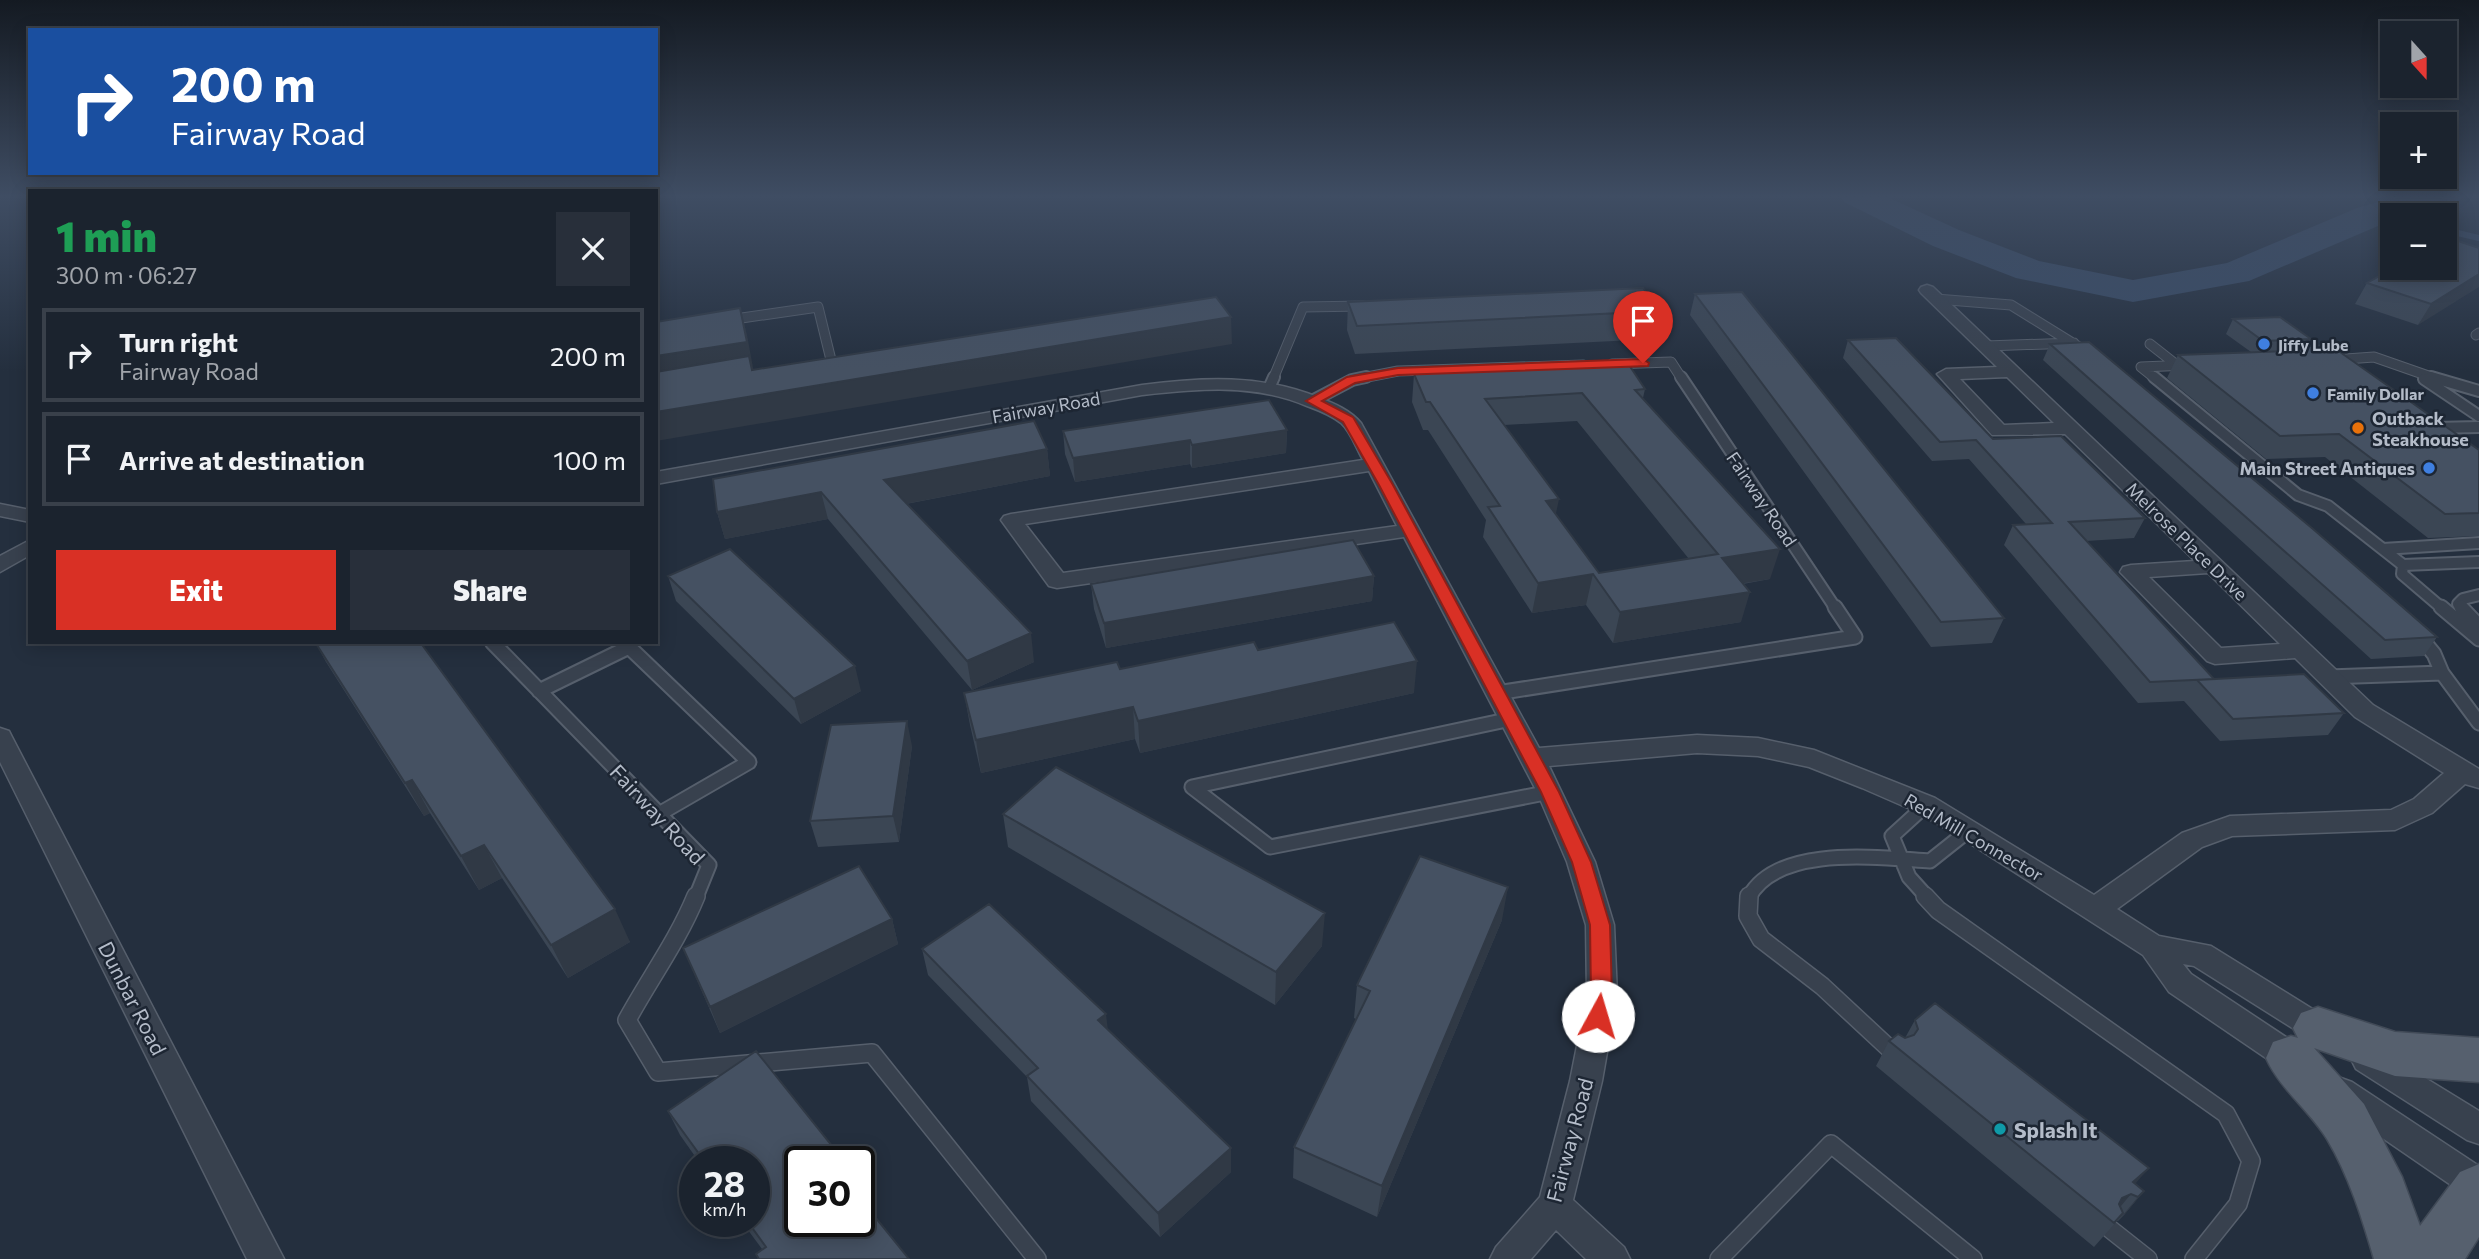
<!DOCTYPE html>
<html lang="en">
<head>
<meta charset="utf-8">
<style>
	:root { --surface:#1b232e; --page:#282f3a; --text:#f1f3f6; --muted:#a0a4aa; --line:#39404a; --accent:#d93025 }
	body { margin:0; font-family:Commissioner,sans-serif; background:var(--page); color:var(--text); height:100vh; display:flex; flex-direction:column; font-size:26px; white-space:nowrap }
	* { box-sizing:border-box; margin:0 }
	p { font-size:23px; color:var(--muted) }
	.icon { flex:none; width:38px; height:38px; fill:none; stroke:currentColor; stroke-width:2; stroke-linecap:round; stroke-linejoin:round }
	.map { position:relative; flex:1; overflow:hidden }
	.side { position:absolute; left:28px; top:189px; width:630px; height:455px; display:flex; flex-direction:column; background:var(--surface); border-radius:0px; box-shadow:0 4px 18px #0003,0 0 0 2px var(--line) }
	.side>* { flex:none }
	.top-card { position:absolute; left:28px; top:28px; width:630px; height:147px; border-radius:0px; box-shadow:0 4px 18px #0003,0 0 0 2px var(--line); background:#1a4fa0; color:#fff; overflow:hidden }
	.needle { width:46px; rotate:159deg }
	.controls { position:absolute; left:2380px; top:21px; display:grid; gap:14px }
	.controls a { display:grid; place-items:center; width:77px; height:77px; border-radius:0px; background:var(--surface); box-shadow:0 4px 18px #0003,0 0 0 2px var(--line); font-size:35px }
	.speed { position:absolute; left:679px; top:1146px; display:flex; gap:14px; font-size:35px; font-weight:700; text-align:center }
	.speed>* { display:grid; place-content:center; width:91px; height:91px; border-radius:50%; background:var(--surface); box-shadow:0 4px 18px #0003,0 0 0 2px var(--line); line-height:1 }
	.speed small { font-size:18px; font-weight:400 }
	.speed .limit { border:4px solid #111; border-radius:10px; background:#fff; color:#111 }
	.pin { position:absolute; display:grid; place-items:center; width:60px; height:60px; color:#fff; margin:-72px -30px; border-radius:50% 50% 50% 0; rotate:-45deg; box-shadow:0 0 7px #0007 }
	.pin .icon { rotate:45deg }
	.me { position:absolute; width:77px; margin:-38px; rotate:6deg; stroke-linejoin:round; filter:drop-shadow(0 0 5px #0008) }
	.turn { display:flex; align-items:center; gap:24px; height:147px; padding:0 28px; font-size:32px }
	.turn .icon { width:91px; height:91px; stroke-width:2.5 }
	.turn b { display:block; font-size:49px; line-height:60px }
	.round { display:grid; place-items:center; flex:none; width:74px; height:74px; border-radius:0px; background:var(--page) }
	.headline { display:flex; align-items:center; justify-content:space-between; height:119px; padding:0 28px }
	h1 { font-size:42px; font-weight:800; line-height:52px; color:#1e9e55 }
	.primary-button { display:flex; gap:14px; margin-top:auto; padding:14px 28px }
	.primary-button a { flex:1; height:80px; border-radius:0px; background:var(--accent); color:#fff; font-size:28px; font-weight:800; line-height:80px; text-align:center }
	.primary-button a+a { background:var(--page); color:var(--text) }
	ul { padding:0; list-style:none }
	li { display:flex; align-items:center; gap:21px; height:94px; margin:0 14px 10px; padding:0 14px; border:4px solid var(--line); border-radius:0px }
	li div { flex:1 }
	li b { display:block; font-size:26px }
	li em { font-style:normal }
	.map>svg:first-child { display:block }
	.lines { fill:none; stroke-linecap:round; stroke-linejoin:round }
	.stream { stroke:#394c67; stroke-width:6 }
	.river { fill:#394c67; fill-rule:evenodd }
	.service-far3-casing { stroke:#565f6c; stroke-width:11 }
	.service-far2-casing { stroke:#565f6c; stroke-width:14 }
	.service-far1-casing { stroke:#565f6c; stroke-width:17 }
	.service-casing { stroke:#565f6c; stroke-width:20 }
	.minor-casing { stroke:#565f6c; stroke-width:3 }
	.primary-casing { stroke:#414a57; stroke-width:3 }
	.service-far3 { stroke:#38414e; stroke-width:9 }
	.service-far2 { stroke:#38414e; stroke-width:10 }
	.service-far1 { stroke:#38414e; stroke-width:13 }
	.service { stroke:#38414e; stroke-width:17 }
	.minor { fill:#38414e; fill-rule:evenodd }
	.primary { fill:#56606e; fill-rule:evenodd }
	.wall { fill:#3b4654; fill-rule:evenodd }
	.shaded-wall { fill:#303945 }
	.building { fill:#455162; stroke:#303945; stroke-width:2; fill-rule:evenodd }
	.route { fill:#d93025; stroke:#8d1f18; stroke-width:2 }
	.shop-dot { fill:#3f7fe0; stroke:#1d2633; stroke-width:2.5 }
	.food-dot { fill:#e8710a; stroke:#1d2633; stroke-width:2.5 }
	.culture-dot { fill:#0f9aa8; stroke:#1d2633; stroke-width:2.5 }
	.labels { text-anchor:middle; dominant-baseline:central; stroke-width:5; stroke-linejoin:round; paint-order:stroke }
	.far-poi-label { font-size:16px; font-weight:bold; fill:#b4bcc9; stroke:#1d2633; text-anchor:start }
	.street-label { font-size:18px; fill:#b4bcc9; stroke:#1d2633 }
	.poi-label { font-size:18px; font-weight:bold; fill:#b4bcc9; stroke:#1d2633; text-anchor:start }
	.near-street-label { font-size:21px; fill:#b4bcc9; stroke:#1d2633 }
	.near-poi-label { font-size:21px; font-weight:bold; fill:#b4bcc9; stroke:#1d2633; text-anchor:start }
</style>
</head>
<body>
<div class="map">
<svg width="2479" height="1259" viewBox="0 0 2479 1259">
	<rect width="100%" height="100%" fill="#242f3e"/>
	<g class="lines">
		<path class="stream" d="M 2369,215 L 2392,219
			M 2445,230 L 2479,238"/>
		<path class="river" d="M 1839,195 L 1883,195 L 1959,230 L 2039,261 L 2133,280 L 2227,263 L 2357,208 L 2406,195 L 2464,195 L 2459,202 L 2409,215 L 2392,215 L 2392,220 L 2249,281 L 2133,302 L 2016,278 L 1933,246 L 1844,202 Z"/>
		<g class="service-far3-casing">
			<path id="service-far3" d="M 1936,299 L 2011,305 L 2087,352
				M 728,320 L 818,307 L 832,364
				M 2476,335 L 2479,333
				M 2150,344 L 2178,366
				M 1986,346 L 2074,343
				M 2332,360 L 2374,357 L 2437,379
				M 1612,364 L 1671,362 L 1682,379
				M 1273,379 L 1303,307 L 1364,306
				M 1357,379 L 1398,371 L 1583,365
				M 2156,379 L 2141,367 L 2189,365"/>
		</g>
		<g class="service-far2-casing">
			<path id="service-far2" d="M 1681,377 L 1836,609
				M 2154,377 L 2298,495 L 2328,506 L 2403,565
				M 2431,377 L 2479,391
				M 2424,379 L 2479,416
				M 1270,386 L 1274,377
				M 1312,401 L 1352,380 L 1366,377
				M 2434,428 L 2479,427
				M 2383,549 L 2479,543
				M 2443,609 L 2402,574 L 2403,565 L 2479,562
				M 2463,609 L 2458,604 L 2463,599 L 2479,595"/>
		</g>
		<g class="service-far1-casing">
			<path id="service-far1" d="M 2441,607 L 2479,639
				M 2461,607 L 2479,626
				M 2420,637 L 2434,654 L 2442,673 L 2479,723
				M 492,642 L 709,865 L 696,897
				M 2328,677 L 2442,673
				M 539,691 L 629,647 L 749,762 L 659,814
				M 1497,693 L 1855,637 L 1835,607
				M 1511,719 L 1192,787 L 1270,847 L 1550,792
				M 1926,805 L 1892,836 L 1909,877 L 1927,897
				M 1749,897 C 1778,844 1880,858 1930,861 L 1969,830"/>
		</g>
		<g class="service-casing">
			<path id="service" d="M 696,896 C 678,940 650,978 627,1020 L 658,1072 L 872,1053 L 1037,1259
				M 1749,896 L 1748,916 L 1761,939 L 1822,986 L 1893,1052
				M 1925,896 L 1938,910 L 2226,1114 L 2251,1161 L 2238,1204 L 2194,1259
				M 2110,1229 L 2148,1259
				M 1719,1259 L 1831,1144 L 1973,1259"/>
		</g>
		<g class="minor-casing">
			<path id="minor" d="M 1927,285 L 1933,287 L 2373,705 L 2479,769 L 2479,788 L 2465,784 L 2432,813 L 2395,830 L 2232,836 L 2202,847 L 2117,909 L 2159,936 L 2211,946 L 2335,1023 L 2339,1032 L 2335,1041 L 2324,1045 L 2313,1041 L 2194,966 L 2183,964 L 2191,974 L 2307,1051 L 2312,1061 L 2307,1071 L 2296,1075 L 2285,1071 L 2169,992 L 2143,955 L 1960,837 L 1917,812 L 1862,788 L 1809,767 L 1758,756 L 1697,753 L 1549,766 L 1595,862 L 1614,925 L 1617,995 L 1602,1081 L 1573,1200 L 1624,1247 L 1630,1259 L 1586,1259 L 1556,1230 L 1531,1259 L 1490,1259 L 1496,1247 L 1540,1197 L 1570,1081 L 1587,995 L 1586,925 L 1567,862 L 1537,792 L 1404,537 L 1057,588 L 1049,586 L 1001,520 L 1004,516 L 1011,514 L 1363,460 C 1356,448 1351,432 1341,423 C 1331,415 1318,410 1307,406 C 1253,383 1198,389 1142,395 L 656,484 L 656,472 L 1142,385 C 1203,377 1261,374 1320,398 C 1335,404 1350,410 1361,423 L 1539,748 L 1697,735 L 1758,738 L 1814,750 L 1935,798 L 2094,895 L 2182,833 L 2230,816 L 2391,810 L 2414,799 L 2444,773 L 2355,717 L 2295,658 L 2215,664 L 2207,661 L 2120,572 L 2123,567 L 2131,565 L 2195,561 L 2065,434 L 1992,435 L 1937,374 L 1946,369 L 1997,367 L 1921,293 L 1919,290 L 1921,287 ZM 2007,377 L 2054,423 L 2004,425 L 1960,379 ZM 1369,471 L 1397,526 L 1063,573 L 1025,524 ZM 2208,573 L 2280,644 L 2221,648 L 2149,577 Z
				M 0,504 L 30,510 L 30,522 L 0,516 Z
				M 30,540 L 30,555 L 0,572 L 0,556 Z
				M 0,728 L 9,731 L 12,737 L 284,1259 L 247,1259 L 0,762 Z
				M 2367,1045 L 2378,1049 L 2479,1111 L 2479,1144 L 2467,1140 L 2356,1069 L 2351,1059 L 2356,1049 Z
				M 2341,1078 L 2352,1082 L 2479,1166 L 2479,1201 L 2467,1196 L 2330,1102 L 2325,1092 L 2330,1082 Z"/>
		</g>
		<g class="primary-casing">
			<path id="primary" d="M 2318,1007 L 2395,1032 L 2479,1038 L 2479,1082 L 2395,1076 L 2314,1048 L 2364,1104 L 2402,1177 L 2420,1226 L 2460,1172 L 2479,1164 L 2479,1237 L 2465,1259 L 2374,1259 C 2362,1218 2349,1176 2327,1139 C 2309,1110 2280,1089 2266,1058 L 2273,1042 L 2291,1036 L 2298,1038 L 2293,1028 L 2301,1013 Z"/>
		</g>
		<use href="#service-far3" class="service-far3"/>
		<use href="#service-far2" class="service-far2"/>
		<use href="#service-far1" class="service-far1"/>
		<use href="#service" class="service"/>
		<use href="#minor" class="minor"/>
		<use href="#primary" class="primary"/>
	</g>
	<path class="wall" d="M 2479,248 L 2418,325 L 2355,304 L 2367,283 Z
		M 1695,294 L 2004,618 L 1992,643 L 1931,647 L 1690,315 Z
		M 1348,302 L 1660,311 L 1654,339 L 1355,354 L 1347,330 Z
		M 2233,319 L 2311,339 L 2307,346 L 2479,450 L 2479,536 L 2428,538 L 2325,457 L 2266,459 L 2167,378 L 2178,355 L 2251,352 L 2226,334 Z
		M 1848,340 L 1993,439 L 2145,518 L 2134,538 L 2086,541 L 2214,679 L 2344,713 L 2328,735 L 2220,741 L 2184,701 L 2138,703 L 2004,545 L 2013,525 L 2026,524 L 1969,459 L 1932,461 L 1843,358 Z
		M 2050,344 L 2437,637 L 2424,656 L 2371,659 L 2043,360 Z
		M 1414,374 L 1645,389 L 1643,398 L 1770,579 L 1743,584 L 1741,622 L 1613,643 L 1586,605 L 1532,613 L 1483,537 L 1486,520 L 1428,430 L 1423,430 L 1412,402 ZM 1577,421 L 1689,559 L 1599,573 L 1556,514 L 1504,425 Z
		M 1287,430 L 1286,453 L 1192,468 L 1190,464 L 1075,482 L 1065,454 L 1063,431 Z
		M 1047,449 L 1050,476 L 906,504 L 1034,662 L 972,690 L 828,519 L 725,539 L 717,512 Z
		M 668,576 L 861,691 L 801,724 L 676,601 Z
		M 1374,576 L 1372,601 L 1106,648 L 1094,609 L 1091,584 Z
		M 315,642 L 420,642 L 630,942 L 568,978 L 502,878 L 479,890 L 430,813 L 424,816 L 326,662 Z
		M 1258,650 L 1414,693 L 1140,753 L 1135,739 L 981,773 L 970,725 L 964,693 L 1120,669 Z
		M 912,746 L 899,842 L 818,847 L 810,821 Z
		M 1003,814 L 1322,946 L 1275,1005 L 1008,847 Z
		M 892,919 L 898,944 L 720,1033 L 683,948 Z
		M 1502,920 L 1377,1217 L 1293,1178 L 1294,1147 L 1356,1019 L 1354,1018 L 1357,985 Z
		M 922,949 L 1108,1030 L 1231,1148 L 1231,1172 L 1160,1237 L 1031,1101 L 1027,1077 L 928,975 Z
		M 1915,1020 L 2144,1191 L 2124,1215 L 2118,1221 L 2117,1221 L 2094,1247 L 1876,1066 L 1889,1041 L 1905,1038 Z
		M 668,1111 L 859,1222 L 859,1183 L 865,1201 L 864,1202 L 909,1259 L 758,1259 L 756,1254 L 762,1249 L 742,1222 L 754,1222 L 754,1162 L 699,1162 L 680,1135 Z"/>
	<path class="shaded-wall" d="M 2479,274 L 2479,287 L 2418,325 L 2431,304 Z
		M 740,308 L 747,335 L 756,384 L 1231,317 L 1232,344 L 656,441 L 656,356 Z
		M 1287,430 L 1286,453 L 1192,468 L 1192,445 Z
		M 1190,440 L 1190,464 L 1075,482 L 1073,458 Z
		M 1047,449 L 1050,476 L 889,507 L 884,480 Z
		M 821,492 L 828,519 L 725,539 L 717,512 Z
		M 1559,499 L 1553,528 L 1546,501 Z
		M 1780,549 L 1770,579 L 1713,588 L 1722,558 Z
		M 1593,574 L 1586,605 L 1532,613 L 1538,583 Z
		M 1374,576 L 1372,601 L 1106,648 L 1104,623 Z
		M 1750,592 L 1741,622 L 1613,643 L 1620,612 Z
		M 1031,633 L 1034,662 L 972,690 L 967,661 Z
		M 1417,661 L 1414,693 L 1140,753 L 1138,721 Z
		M 855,666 L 861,691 L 801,724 L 794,699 Z
		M 1133,707 L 1135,739 L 981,773 L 976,740 Z
		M 907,721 L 912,746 L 899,842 L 893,816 Z
		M 412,780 L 430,813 L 424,816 L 405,783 Z
		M 484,845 L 502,878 L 479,890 L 461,856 Z
		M 1508,887 L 1502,920 L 1377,1217 L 1382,1186 Z
		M 615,909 L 630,942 L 568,978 L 551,945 Z
		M 1325,913 L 1322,946 L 1275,1005 L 1276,972 Z
		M 892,919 L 898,944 L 720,1033 L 710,1007 Z
		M 1106,1014 L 1109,1039 L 1098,1020 Z
		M 1231,1148 L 1231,1172 L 1160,1237 L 1158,1213 Z
		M 2149,1168 L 2128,1192 L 2131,1194 L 2111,1218 L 2106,1217 L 2133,1182 Z
		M 859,1183 L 865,1201 L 859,1206 Z
		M 2144,1191 L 2124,1215 L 2118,1221 L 2138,1197 Z"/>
	<path class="building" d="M 2458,241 L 2479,248 L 2479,274 L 2431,304 L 2367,283 L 2394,268 L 2445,268 L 2445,249 Z
		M 1643,288 L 1660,311 L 1357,326 L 1348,302 Z
		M 1742,292 L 2004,618 L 1941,622 L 1695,294 Z
		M 1216,297 L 1231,317 L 656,412 L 656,372 L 749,356 L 752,370 Z
		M 740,308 L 747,342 L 656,356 L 656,322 Z
		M 2280,317 L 2311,339 L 2263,341 L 2233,319 Z
		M 1896,338 L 1993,439 L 2061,436 L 2145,518 L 2069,522 L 2214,679 L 2150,682 L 2013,525 L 2052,523 L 1976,440 L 1940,442 L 1848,340 Z
		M 2089,342 L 2313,529 L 2437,637 L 2385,640 L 2050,344 Z
		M 2330,345 L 2479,450 L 2479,513 L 2445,514 L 2339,434 L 2280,436 L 2178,355 L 2291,351 L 2285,347 Z
		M 1627,362 L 1645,389 L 1635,390 L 1780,549 L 1722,558 L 1750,592 L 1620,612 L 1593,574 L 1538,583 L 1488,507 L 1500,506 L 1430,402 L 1426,402 L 1414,374 ZM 1582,393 L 1718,554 L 1599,573 L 1546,501 L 1559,499 L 1485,399 Z
		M 1269,400 L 1287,430 L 1192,445 L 1190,440 L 1073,458 L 1063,431 Z
		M 1034,421 L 1047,449 L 884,480 L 1031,633 L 967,661 L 821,492 L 717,512 L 713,479 Z
		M 1353,540 L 1374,576 L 1104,623 L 1091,584 Z
		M 730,549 L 855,666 L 794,699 L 668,576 Z
		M 1394,622 L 1417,661 L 1138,721 L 1133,707 L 976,740 L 964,693 L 1117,662 L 1120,669 L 1254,642 L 1258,650 Z
		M 315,642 L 420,642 L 615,909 L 551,945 L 484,845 L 461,856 L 412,780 L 405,783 Z
		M 2304,674 L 2344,713 L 2233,719 L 2197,680 Z
		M 907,721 L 893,816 L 810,821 L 831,725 Z
		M 1056,767 L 1325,913 L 1276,972 L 1003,814 Z
		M 1420,856 L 1508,887 L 1382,1186 L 1294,1147 L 1370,991 L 1357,985 Z
		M 859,866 L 892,919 L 710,1007 L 683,948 Z
		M 989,904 L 1106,1014 L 1098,1020 L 1231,1148 L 1158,1213 L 1027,1076 L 1038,1068 L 922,949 Z
		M 1935,1003 L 2149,1168 L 2133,1182 L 2144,1191 L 2138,1197 L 2131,1194 L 2122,1198 L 2119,1204 L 2123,1213 L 2114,1223 L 1889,1041 L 1898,1034 L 1905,1038 L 1914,1035 L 1918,1029 L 1915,1020 Z
		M 756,1051 L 845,1162 L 800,1162 L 800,1222 L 859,1222 L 859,1197 L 909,1259 L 759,1259 L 756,1254 L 766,1247 L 748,1222 L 754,1222 L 754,1162 L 705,1162 L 668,1111 Z"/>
	<linearGradient id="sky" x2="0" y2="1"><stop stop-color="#141a22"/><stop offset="0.53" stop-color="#3f4d63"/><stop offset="1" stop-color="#3f4d63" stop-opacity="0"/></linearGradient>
	<rect width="2479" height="371" fill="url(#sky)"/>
	<path class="route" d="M 1643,359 L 1649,363 L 1648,366 L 1398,375 L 1355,383 L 1322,401 L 1353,417 L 1393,485 L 1559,792 L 1591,862 L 1610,925 L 1612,995 L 1606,1023 L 1598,1025 L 1591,1023 L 1587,1016 L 1591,995 L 1590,925 L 1572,862 L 1541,792 L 1379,485 L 1343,422 L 1306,401 L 1347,377 L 1398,368 Z"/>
	<g class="shop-dot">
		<circle cx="2264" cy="344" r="7"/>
		<circle cx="2313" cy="393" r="7"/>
		<circle cx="2429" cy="468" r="7"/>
	</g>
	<circle class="food-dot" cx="2358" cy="428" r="7"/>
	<circle class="culture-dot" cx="2000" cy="1129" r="7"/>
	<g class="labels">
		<g class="far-poi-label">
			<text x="2278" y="344">Jiffy Lube</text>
			<text x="2327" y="393">Family Dollar</text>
		</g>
		<g class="street-label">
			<text transform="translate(1046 407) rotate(-10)">Fairway Road</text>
			<text transform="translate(1762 499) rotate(56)">Fairway Road</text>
			<text transform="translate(2187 541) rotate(44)">Melrose Place Drive</text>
			<text transform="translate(1974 837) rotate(30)">Red Mill Connector</text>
		</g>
		<g class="poi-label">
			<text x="2372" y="418">Outback<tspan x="2372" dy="21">Steakhouse</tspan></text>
			<text x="2415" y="468" text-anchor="end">Main Street Antiques</text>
		</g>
		<g class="near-street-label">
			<text transform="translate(658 814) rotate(47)">Fairway Road</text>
			<text transform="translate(133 998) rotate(63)">Dunbar Road</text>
			<text transform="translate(1569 1140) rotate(-75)">Fairway Road</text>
		</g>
		<g class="near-poi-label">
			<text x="2014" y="1129">Splash It</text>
		</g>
	</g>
</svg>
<div class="controls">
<a><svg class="needle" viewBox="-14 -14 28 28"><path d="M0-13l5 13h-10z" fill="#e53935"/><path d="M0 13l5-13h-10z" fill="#a0a4aa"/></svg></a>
<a>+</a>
<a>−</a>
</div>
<div class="speed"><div>28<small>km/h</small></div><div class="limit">30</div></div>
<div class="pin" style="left:1643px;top:363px;background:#d93025"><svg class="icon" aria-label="arrive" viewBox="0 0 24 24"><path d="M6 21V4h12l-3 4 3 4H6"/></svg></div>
<svg class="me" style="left:1598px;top:1016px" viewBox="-20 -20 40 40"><circle r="19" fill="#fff"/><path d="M0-13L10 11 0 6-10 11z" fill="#d93025"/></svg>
<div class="top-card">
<div class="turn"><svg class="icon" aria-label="right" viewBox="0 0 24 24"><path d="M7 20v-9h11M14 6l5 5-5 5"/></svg><div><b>200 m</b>Fairway Road</div></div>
</div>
<section class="side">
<div class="headline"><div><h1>1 min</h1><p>300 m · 06:27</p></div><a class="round"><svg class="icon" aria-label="close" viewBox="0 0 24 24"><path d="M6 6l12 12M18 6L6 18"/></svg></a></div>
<ul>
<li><svg class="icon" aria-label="right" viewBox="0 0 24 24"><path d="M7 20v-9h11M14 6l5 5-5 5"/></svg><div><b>Turn right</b><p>Fairway Road</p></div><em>200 m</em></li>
<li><svg class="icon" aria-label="arrive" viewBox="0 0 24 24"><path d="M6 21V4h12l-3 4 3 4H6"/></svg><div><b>Arrive at destination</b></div><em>100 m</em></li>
</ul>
<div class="primary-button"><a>Exit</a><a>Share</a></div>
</section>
</div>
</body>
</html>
